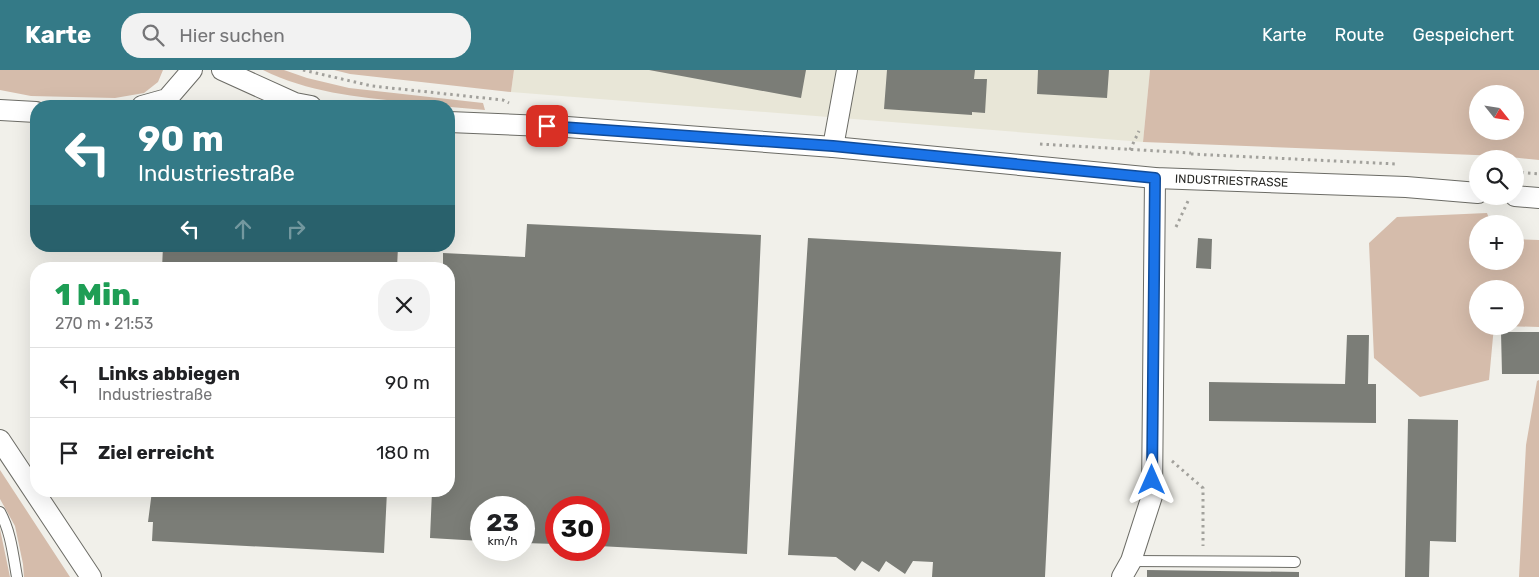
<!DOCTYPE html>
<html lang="de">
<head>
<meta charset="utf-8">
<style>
	:root { --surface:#fff; --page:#f2f2f2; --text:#202124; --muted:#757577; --line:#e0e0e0; --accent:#347a87 }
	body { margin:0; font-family:Rubik,sans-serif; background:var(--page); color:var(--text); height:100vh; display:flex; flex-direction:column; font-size:19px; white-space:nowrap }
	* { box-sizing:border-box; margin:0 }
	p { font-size:16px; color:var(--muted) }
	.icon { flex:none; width:28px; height:28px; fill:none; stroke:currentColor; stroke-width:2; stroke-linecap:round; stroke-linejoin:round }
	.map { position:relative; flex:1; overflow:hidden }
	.details { position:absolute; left:30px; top:192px; width:425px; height:235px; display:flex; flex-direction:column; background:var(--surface); border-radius:20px; box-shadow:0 5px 20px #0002 }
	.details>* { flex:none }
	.top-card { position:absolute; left:30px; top:30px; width:425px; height:152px; border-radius:20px; box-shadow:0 5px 20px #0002; background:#347a87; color:#fff; overflow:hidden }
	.needle { width:32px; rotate:120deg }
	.tools { position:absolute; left:1469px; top:15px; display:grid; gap:10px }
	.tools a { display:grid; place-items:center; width:55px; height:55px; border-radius:50%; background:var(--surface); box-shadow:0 5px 20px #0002; font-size:25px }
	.speed { position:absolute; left:470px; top:426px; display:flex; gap:10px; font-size:25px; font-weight:700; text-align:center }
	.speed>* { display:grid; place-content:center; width:65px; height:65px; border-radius:50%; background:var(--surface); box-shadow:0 5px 20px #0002; line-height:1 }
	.speed small { font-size:12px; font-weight:400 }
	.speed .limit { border:8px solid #d22; background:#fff; color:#111 }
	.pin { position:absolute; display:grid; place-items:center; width:42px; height:42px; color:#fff; margin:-21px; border-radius:10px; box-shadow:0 2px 8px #0006 }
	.me { position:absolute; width:55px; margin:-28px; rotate:0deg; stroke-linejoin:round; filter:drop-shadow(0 0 4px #0008) }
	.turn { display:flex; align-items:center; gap:18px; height:105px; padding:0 25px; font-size:22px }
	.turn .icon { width:65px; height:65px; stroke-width:2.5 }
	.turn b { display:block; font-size:35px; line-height:42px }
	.lanes { display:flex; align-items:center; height:48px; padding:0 25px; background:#0003; justify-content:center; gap:25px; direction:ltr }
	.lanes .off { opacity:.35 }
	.round { display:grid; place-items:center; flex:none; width:52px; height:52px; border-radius:20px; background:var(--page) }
	.summary { display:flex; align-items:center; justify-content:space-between; height:85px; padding:0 25px }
	h1 { font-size:30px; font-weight:800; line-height:38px; color:#1e9e55 }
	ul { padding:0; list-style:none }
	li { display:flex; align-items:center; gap:15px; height:70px; padding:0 25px; border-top:1px solid var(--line) }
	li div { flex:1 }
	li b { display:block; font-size:19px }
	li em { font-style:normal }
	header { display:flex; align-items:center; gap:30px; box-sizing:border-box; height:70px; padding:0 25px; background:var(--accent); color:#fff }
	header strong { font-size:24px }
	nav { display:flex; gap:28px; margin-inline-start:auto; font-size:18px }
	.search { width:350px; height:45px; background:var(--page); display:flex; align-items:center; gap:12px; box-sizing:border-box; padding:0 18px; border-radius:20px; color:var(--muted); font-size:19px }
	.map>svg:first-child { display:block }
	.built { fill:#e8e6d7 }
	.green { fill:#d5bcab; fill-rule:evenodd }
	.building { fill:#7b7d77 }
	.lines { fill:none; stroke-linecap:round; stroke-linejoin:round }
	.service-casing { stroke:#6c6c66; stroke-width:12 }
	.minor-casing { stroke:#6c6c66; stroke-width:22 }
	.path { stroke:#a2a19c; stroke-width:3; stroke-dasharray:2.5 4; stroke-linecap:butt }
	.service { stroke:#fff; stroke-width:10 }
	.minor { stroke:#fff; stroke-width:20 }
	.route-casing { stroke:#114b97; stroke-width:12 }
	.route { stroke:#1a73e8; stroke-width:9 }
	.labels { text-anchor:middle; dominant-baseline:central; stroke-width:4.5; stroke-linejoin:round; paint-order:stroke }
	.street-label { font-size:12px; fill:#2a2a27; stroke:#f1f0ea }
</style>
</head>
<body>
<header>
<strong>Karte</strong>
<div class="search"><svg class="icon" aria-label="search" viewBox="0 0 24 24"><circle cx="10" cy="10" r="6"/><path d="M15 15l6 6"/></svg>Hier suchen</div>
<nav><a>Karte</a><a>Route</a><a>Gespeichert</a></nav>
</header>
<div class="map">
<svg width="1539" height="507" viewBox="0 0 1539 507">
	<rect width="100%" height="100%" fill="#f1f0ea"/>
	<path class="built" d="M 514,0 L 1150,0 L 1143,72 L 511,22 Z"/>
	<path class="green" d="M 0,0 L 163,0 L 158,12 L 144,23 L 115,28 L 31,26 L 0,20 Z
		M 263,0 L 284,0 L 307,8 L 349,18 L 483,33 L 485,40 C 458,38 432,35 405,32 C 357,27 307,22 263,0 Z
		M 334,0 L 514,0 L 511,22 L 350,4 Z
		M 1150,0 L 1539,0 L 1539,90 L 1501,86 L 1143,72 ZM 1478,24 L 1515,24 L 1515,61 L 1478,61 Z
		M 1487,143 L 1491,154 L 1478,154 L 1478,191 L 1515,191 L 1515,169 L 1539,170 L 1539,257 L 1503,256 L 1515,256 L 1515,219 L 1478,219 L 1478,256 L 1494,256 L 1489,310 L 1420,327 L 1374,288 L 1369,173 L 1397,147 Z
		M 1539,310 L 1539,507 L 1519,507 L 1526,375 L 1537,311 Z
		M 0,400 L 70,507 L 24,507 L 23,494 L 15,456 L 0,429 Z
		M 0,459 L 10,507 L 0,507 Z"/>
	<path class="building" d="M 649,0 L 806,0 L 801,28 Z
		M 887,0 L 975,0 L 974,9 L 987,9 L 985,43 L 972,42 L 972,45 L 884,39 Z
		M 1038,0 L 1109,0 L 1107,28 L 1037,24 Z
		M 527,154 L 761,165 L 747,484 L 599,476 L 599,438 L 556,438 L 556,474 L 524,473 L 524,438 L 481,438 L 481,471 L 430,468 L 432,421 L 449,421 L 449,199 L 443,199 L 443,183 L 525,187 Z
		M 808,168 L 1061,182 L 1045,507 L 932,507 L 933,492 L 913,491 L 905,504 L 886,491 L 879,502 L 862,491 L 855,501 L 836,487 L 788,485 Z
		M 1198,168 L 1212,169 L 1211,199 L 1196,198 Z
		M 163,176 L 398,176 L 397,199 L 162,199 Z
		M 1501,262 L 1539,262 L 1539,304 L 1502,304 Z
		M 1347,265 L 1369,265 L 1368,314 L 1376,314 L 1376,353 L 1209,351 L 1209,312 L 1345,314 Z
		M 1408,349 L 1458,350 L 1456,472 L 1430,471 L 1429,507 L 1405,507 Z
		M 152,421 L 387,421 L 384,483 L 152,471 L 153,452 L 148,452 Z
		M 1147,500 L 1299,502 L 1299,507 L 1147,507 Z"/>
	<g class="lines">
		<g class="service-casing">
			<path id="service" d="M 0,442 C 11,462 13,485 17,507
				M 1131,491 L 1295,492"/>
		</g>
		<g class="minor-casing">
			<g id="minor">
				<path d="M 222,0 L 295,33 L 311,36"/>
				<path d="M 142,36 L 167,29 L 192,0"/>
				<path d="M 0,40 L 36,42"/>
				<path id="s1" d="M 449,52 L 567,57 L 833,77 L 1155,108 L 1406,117 L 1478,123"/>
				<path d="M 833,77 L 847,0"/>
				<path d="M 1515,126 L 1539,128"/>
				<path d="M 0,370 L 91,507"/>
				<path d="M 1122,507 L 1131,491 L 1152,426 L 1155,108"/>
			</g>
		</g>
		<path class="path" d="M 303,0 L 372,16 L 503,30 L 509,33
			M 1040,74 L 1191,83
			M 1130,80 L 1139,61
			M 1191,84 L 1396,94
			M 1515,102 L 1539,104
			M 1176,157 L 1189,129
			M 1172,391 L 1203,418 L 1203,476"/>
		<use href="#service" class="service"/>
		<use href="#minor" class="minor"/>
	</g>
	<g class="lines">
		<g class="route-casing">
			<path id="route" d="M 547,56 L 833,76 L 1155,108 L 1152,410"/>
		</g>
		<use href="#route" class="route"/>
	</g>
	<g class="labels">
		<g class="street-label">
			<text stroke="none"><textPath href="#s1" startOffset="785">INDUSTRIESTRASSE</textPath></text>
		</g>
	</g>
</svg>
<div class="tools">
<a><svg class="needle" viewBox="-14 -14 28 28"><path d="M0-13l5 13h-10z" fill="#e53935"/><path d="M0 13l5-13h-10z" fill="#757577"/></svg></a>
<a><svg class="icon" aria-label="search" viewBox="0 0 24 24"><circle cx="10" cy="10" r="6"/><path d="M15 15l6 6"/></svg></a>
<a>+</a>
<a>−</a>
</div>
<div class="speed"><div>23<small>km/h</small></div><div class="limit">30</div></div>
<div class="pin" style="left:547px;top:56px;background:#d93025"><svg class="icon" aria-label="arrive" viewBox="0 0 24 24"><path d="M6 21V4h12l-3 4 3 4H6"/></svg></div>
<svg class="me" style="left:1152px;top:410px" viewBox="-20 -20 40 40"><path d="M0-17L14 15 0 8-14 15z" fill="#1a73e8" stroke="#fff" stroke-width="4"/></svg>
<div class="top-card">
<div class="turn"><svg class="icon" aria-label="left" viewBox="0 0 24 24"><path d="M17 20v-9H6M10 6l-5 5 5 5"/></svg><div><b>90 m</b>Industriestraße</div></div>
<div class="lanes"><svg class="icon" aria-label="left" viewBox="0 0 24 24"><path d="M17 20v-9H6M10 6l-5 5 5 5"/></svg><svg class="icon off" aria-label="ahead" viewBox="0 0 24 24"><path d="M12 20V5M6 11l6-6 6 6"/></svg><svg class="icon off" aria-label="right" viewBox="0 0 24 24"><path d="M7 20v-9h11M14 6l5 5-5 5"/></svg></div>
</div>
<section class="details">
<div class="summary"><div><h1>1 Min.</h1><p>270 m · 21:53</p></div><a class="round"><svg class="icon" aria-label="close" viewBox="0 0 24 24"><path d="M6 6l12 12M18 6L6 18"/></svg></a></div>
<ul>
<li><svg class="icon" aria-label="left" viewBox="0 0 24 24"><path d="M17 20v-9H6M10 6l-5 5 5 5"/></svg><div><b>Links abbiegen</b><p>Industriestraße</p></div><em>90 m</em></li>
<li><svg class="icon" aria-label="arrive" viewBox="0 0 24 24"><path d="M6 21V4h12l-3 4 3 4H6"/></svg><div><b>Ziel erreicht</b></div><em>180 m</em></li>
</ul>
</section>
</div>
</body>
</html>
